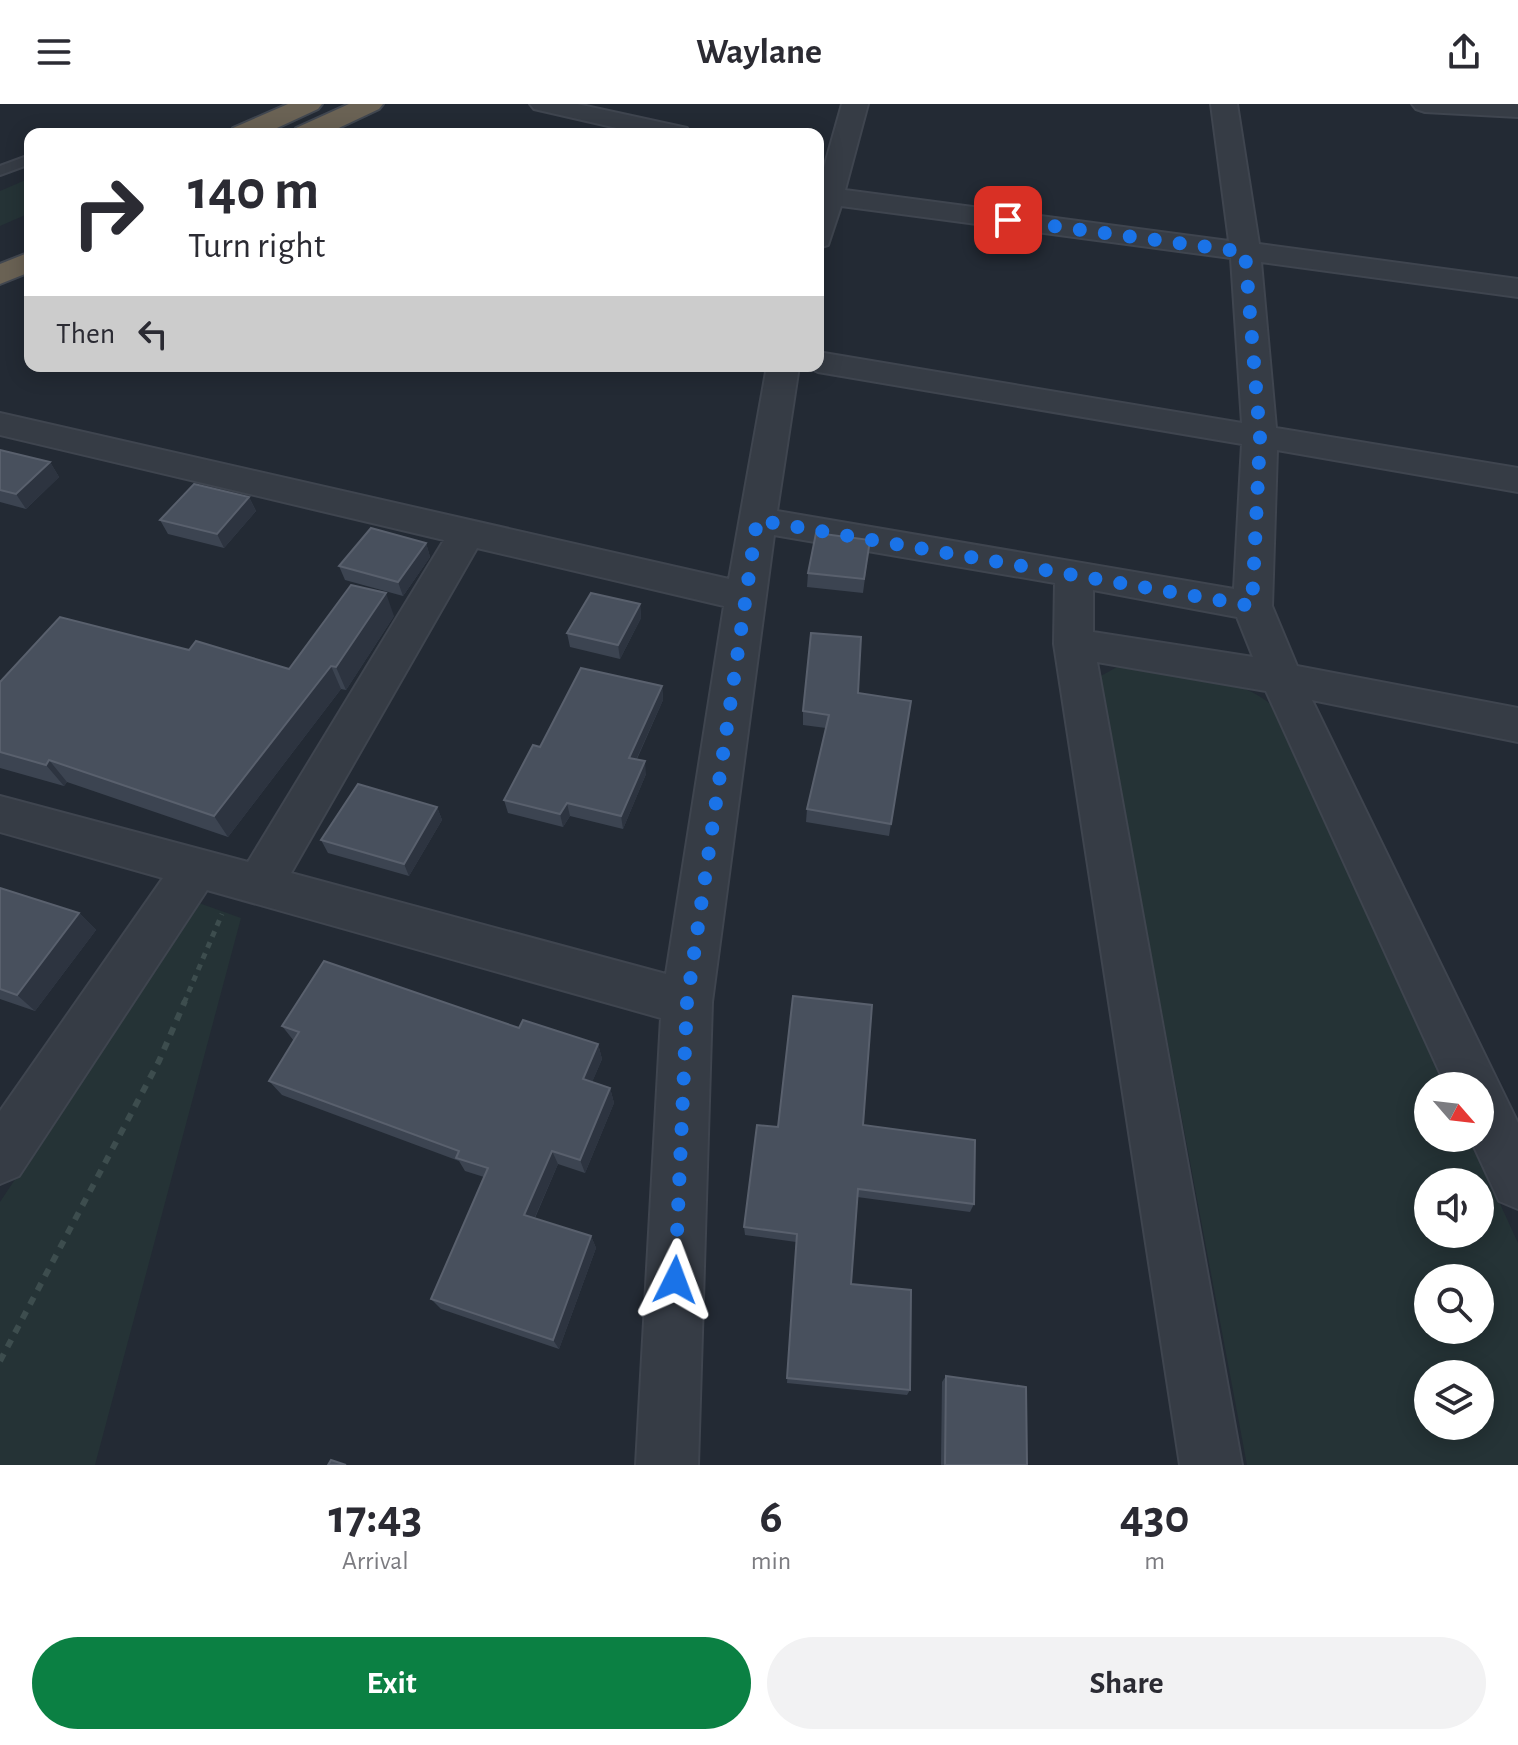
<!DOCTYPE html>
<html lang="en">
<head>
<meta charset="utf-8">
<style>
	:root { --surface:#fff; --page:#f2f2f3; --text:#2b2b33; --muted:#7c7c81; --accent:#0b8043 }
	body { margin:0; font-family:"Alegreya Sans",sans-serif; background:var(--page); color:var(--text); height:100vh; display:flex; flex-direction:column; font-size:30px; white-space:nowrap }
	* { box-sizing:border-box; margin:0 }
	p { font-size:26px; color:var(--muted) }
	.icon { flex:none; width:44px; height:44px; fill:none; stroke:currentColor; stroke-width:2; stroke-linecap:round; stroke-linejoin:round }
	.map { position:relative; height:1361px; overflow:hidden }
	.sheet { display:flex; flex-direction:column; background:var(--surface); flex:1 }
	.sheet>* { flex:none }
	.hud { position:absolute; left:24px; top:24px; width:800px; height:244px; border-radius:16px; box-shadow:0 4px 20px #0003; background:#fff; color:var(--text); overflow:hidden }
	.needle { width:52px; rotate:118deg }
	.controls { position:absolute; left:1414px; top:968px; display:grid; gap:16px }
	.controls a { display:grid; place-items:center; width:80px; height:80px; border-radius:50%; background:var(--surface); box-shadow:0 4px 20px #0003; font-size:40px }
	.pin { position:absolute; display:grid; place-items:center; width:68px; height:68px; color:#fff; margin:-34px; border-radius:16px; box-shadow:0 4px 12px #0006 }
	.me { position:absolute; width:88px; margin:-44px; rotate:3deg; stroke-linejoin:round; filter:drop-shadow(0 0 6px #0008) }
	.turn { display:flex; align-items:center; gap:28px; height:168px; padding:0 32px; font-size:36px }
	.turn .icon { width:104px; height:104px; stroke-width:2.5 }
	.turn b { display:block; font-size:56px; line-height:68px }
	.then { display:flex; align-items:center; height:76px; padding:0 32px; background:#0003; gap:16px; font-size:30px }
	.eta { display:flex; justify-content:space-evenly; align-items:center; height:136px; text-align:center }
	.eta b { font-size:48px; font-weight:700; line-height:56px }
	.cta { display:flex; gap:16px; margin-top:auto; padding:16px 32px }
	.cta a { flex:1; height:92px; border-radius:48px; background:var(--accent); color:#fff; font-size:32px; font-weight:700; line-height:92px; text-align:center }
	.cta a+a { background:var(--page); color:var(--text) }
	header { display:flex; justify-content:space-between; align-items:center; height:104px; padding:0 32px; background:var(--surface); font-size:36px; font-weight:700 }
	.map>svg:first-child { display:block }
	.green { fill:#253336; fill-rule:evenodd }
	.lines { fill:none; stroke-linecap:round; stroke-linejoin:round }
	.lane-casing { stroke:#3f454f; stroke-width:4 }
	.street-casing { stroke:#3f454f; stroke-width:4 }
	.highway-casing { stroke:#414750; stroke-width:4 }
	.path-far1 { stroke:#3d4d4e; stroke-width:5; stroke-dasharray:6 6; stroke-linecap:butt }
	.path { stroke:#3d4d4e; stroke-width:6; stroke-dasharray:8 8; stroke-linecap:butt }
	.lane { fill:#363c45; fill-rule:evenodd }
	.street { fill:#363c45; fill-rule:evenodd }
	.highway { fill:#6a6254; fill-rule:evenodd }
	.wall { fill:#3c4451 }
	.shaded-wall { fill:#2d3440 }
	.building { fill:#48505d; stroke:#59606d; stroke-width:2 }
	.route { stroke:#1a73e8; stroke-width:14; stroke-dasharray:0 25.2 }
</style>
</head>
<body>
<header><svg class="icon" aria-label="menu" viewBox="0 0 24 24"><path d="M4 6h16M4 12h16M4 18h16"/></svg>Waylane<svg class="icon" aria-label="share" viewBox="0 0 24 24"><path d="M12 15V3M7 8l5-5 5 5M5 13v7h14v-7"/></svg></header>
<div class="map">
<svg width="1518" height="1361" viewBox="0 0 1518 1361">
	<rect width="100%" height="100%" fill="#232a34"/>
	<path class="green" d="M 30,74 L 30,109 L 0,122 L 0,87 Z
		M 1155,562 C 1196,571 1242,575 1274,603 L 1447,982 L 1428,982 L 1428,1034 L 1470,1034 L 1518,1139 L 1518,1361 L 1247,1361 L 1099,573 L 1117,563 ZM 1428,1078 L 1480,1078 L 1480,1130 L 1428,1130 ZM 1428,1174 L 1480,1174 L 1480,1226 L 1428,1226 ZM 1428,1270 L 1480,1270 L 1480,1322 L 1428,1322 Z
		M 199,799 L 241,814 L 95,1361 L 0,1361 L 0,1098 Z"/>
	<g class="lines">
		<g class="lane-casing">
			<path id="lane" d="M 30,51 L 30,60 L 0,71 L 0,62 Z"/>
		</g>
		<g class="street-casing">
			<path id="street" d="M 530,0 L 577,0 L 687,24 L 691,30 L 643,30 L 534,5 Z
				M 842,0 L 868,0 L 845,86 L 1229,137 L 1211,0 L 1237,0 L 1259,140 L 1518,175 L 1518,193 L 1261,158 L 1276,324 L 1518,364 L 1518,388 L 1277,346 L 1272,502 L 1297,562 L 1518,604 L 1518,638 L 1312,596 L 1518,1019 L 1518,1105 L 1499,1097 L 1470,1034 L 1480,1034 L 1480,982 L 1446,982 L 1266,587 L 1097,558 L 1242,1361 L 1180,1361 L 1054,540 L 1055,479 L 774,431 L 712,898 L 698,1361 L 636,1361 L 661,914 L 207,786 L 19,1072 L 0,1080 L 0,1007 L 163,774 L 0,728 L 0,692 L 248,758 L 444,436 L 0,331 L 0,309 L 729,475 L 767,262 L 799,262 L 777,407 L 1234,485 L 1242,340 L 818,268 L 805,262 L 818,262 L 818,248 L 1242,319 L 1231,154 L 841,102 L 828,141 L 818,144 L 818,85 ZM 477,444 L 724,502 L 666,870 L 291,769 ZM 1093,486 L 1237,513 L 1253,553 L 1093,528 Z
				M 1412,0 L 1514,0 L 1518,1 L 1518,13 L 1425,8 L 1416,5 Z"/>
		</g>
		<g class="highway-casing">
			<path id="highway" d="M 288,0 L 322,0 L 318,5 L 264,30 L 229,30 L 233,24 Z
				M 349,0 L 383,0 L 379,5 L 326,30 L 292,30 L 296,24 Z
				M 30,148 L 30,168 L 0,180 L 0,160 Z"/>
		</g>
		<path class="path-far1" d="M 184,899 L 222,810"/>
		<path class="path" d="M 0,1257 L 159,957 L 185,897"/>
		<use href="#lane" class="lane"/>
		<use href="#street" class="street"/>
		<use href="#highway" class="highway"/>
	</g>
	<path class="wall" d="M 0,346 L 50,358 L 59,373 L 26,405 L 0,398 Z
		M 249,393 L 256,407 L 224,444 L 168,430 L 160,416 Z
		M 870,436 L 863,489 L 807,483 L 808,469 Z
		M 426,439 L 430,453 L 403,492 L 345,476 L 339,462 Z
		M 640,500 L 641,514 L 620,555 L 570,543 L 567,529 Z
		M 394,512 L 346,586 L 341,585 L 228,733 L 67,678 L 64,682 L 0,664 L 0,578 L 189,546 L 289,565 Z
		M 662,582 L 663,596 L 637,655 L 646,670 L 623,725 L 570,712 L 563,723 L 508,709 L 504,696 L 540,643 Z
		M 858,589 L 911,597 L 889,732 L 806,718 L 807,705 L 826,624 L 803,621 L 803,607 Z
		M 437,703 L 442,716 L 409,772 L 328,749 L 321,736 Z
		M 0,784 L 79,809 L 96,826 L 35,907 L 0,895 Z
		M 282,922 L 519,924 L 598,940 L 602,955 L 592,978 L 610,984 L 614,999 L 585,1069 L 558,1060 L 535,1114 L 591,1132 L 596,1144 L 559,1245 L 441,1205 L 431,1195 L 484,1073 L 465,1067 L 459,1057 L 282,991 L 269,977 L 294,937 Z
		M 778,1023 L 974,1100 L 970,1108 L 857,1093 L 851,1180 L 910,1286 L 907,1291 L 787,1279 L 796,1138 L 745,1131 L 744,1123 Z
		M 946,1272 L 1027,1361 L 941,1361 L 942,1278 Z"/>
	<path class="shaded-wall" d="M 50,358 L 59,373 L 26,405 L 16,390 Z
		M 249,393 L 256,407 L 224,444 L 217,430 Z
		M 426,439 L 430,453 L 403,492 L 398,478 Z
		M 386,489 L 394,512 L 346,586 L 336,563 Z
		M 640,500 L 641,514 L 620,555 L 618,541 Z
		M 331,562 L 341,585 L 228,733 L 214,712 Z
		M 662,582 L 663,596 L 631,667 L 629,654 Z
		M 49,656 L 67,678 L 64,682 L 46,661 Z
		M 645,657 L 646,670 L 623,725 L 621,712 Z
		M 567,699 L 570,712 L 563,723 L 560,710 Z
		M 437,703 L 442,716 L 409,772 L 404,760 Z
		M 79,809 L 96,826 L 35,907 L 17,891 Z
		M 598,940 L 602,955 L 587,990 L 583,975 Z
		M 610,984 L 614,999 L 585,1069 L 580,1056 Z
		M 552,1047 L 558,1060 L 531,1122 L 524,1111 Z
		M 591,1132 L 596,1144 L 559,1245 L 553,1236 Z"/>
	<path class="building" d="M 0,346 L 50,358 L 16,390 L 0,386 Z
		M 194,380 L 249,393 L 217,430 L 160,416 Z
		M 371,424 L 426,439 L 398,478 L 339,462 Z
		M 816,429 L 870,436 L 864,475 L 808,469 Z
		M 351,481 L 386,489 L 336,563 L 331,562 L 214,712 L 49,656 L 46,661 L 0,648 L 0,578 L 60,513 L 189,546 L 196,537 L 289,565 Z
		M 591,489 L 640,500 L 618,541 L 567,529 Z
		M 811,529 L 861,533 L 858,589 L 911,597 L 891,720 L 807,705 L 829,611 L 803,607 Z
		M 581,564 L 662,582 L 629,654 L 645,657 L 621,712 L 567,699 L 560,710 L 504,696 L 533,641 L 540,643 Z
		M 358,680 L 437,703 L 404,760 L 321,736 Z
		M 0,784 L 79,809 L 17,891 L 0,885 Z
		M 324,857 L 519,924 L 523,916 L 598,940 L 583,975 L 610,984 L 580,1056 L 552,1047 L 524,1111 L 591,1132 L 553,1236 L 431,1195 L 488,1064 L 456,1054 L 459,1047 L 269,977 L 299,928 L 282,922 Z
		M 793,892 L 872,901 L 863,1021 L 975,1036 L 974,1100 L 858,1085 L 851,1180 L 911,1186 L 910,1286 L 787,1274 L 797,1130 L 744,1123 L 757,1021 L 778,1023 Z
		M 946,1272 L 1026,1283 L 1027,1361 L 945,1361 Z
		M 331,1356 L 346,1361 L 328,1361 Z"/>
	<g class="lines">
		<path class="route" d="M 675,1176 L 687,898 L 757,416 L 1252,502 L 1260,334 L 1245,148 L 1008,116"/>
	</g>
</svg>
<div class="controls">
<a><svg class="needle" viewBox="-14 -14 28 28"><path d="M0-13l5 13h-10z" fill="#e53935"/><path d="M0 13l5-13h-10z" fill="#7c7c81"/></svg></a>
<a><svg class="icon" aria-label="sound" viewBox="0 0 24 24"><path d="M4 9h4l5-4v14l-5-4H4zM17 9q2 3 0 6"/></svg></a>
<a><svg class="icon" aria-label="search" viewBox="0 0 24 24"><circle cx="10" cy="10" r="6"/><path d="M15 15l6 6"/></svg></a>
<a><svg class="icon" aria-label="layers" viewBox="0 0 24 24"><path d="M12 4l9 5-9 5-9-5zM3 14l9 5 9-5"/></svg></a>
</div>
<div class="pin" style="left:1008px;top:116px;background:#d93025"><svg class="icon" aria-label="arrive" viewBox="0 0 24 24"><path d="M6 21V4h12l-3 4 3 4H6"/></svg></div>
<svg class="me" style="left:675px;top:1176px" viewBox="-20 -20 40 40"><path d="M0-17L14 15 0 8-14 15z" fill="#1a73e8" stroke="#fff" stroke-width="4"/></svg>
<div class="hud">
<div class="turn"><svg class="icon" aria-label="right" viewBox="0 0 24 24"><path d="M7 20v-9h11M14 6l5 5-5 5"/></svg><div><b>140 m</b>Turn right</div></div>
<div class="then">Then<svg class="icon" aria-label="left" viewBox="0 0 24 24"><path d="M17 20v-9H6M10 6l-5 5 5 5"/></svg></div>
</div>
</div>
<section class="sheet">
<div class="eta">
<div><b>17:43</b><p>Arrival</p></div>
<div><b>6</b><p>min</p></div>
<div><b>430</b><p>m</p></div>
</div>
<div class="cta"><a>Exit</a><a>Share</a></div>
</section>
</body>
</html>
